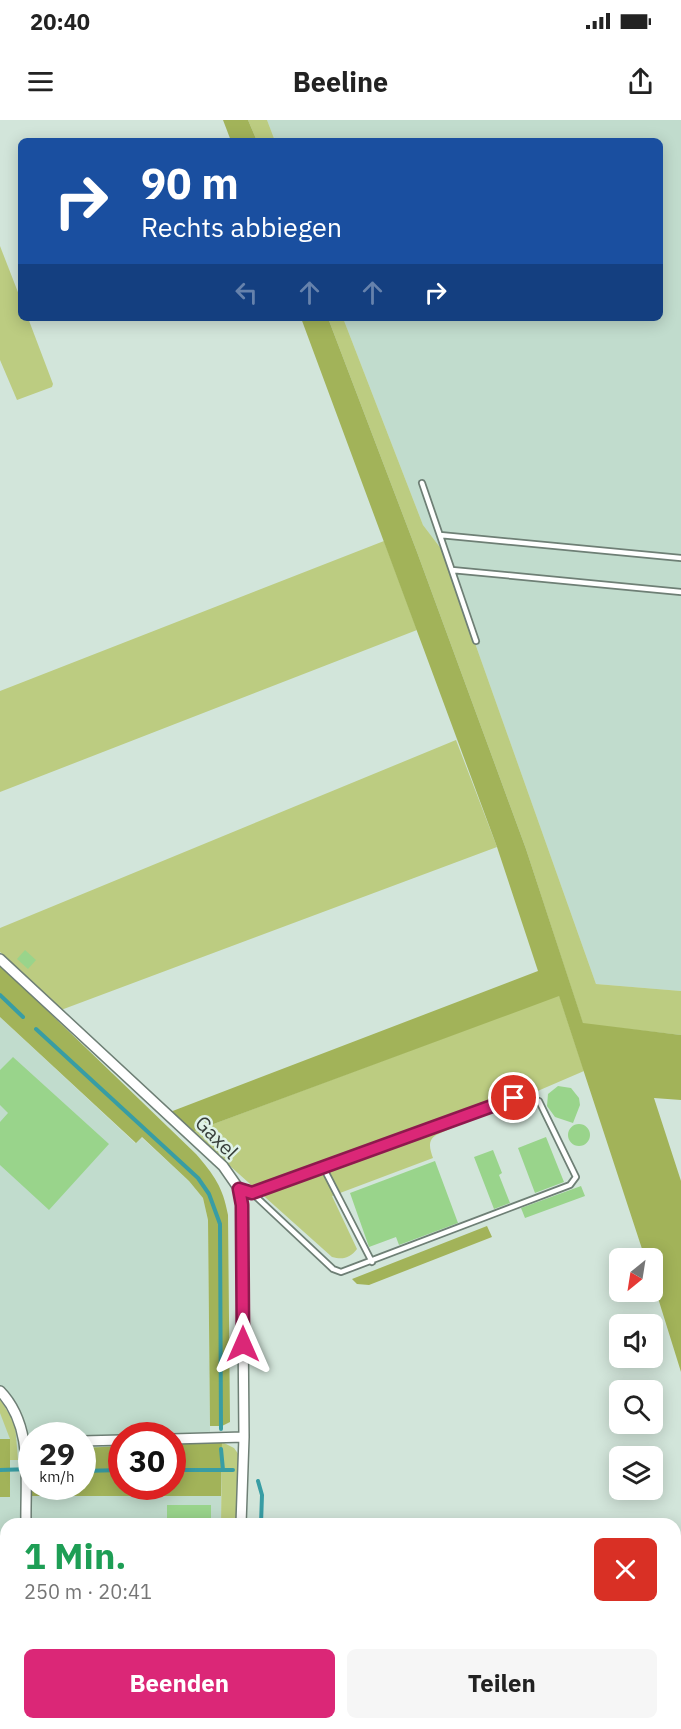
<!DOCTYPE html>
<html lang="de">
<head>
<meta charset="utf-8">
<style>
	:root { --surface:#fff; --page:#f6f6f6; --text:#222; --muted:#767676; --accent:#db2777 }
	body { margin:0; font-family:"IBM Plex Sans",sans-serif; background:var(--page); color:var(--text); height:100vh; display:flex; flex-direction:column; font-size:22px; white-space:nowrap }
	* { box-sizing:border-box; margin:0 }
	p { font-size:20px; color:var(--muted) }
	.icon { flex:none; width:33px; height:33px; fill:none; stroke:currentColor; stroke-width:2; stroke-linecap:round; stroke-linejoin:round }
	.map { position:relative; flex:1; overflow:hidden }
	.details { position:absolute; left:0px; top:1398px; width:681px; height:212px; display:flex; flex-direction:column; background:var(--surface); border-radius:18px 18px 0 0; box-shadow:0 3px 15px #0003 }
	.details>* { flex:none }
	.guide { position:absolute; left:18px; top:18px; width:645px; height:183px; border-radius:9px; box-shadow:0 3px 15px #0003; background:#1a4fa0; color:#fff; overflow:hidden }
	.needle { width:39px; rotate:210deg }
	.controls { position:absolute; left:609px; top:1128px; display:grid; gap:12px }
	.controls a { display:grid; place-items:center; width:54px; height:54px; border-radius:9px; background:var(--surface); box-shadow:0 3px 15px #0003; font-size:30px }
	.speed { position:absolute; left:18px; top:1302px; display:flex; gap:12px; font-size:30px; font-weight:700; text-align:center }
	.speed>* { display:grid; place-content:center; width:78px; height:78px; border-radius:50%; background:var(--surface); box-shadow:0 3px 15px #0003; line-height:1 }
	.speed small { font-size:15px; font-weight:400 }
	.speed .limit { border:9px solid #d22; background:#fff; color:#111 }
	.pin { position:absolute; display:grid; place-items:center; width:51px; height:51px; color:#fff; margin:-26px; border:3px solid #fff; border-radius:50%; box-shadow:0 2px 6px #0007 }
	.me { position:absolute; width:66px; margin:-33px; rotate:0deg; stroke-linejoin:round; filter:drop-shadow(0 0 4px #0008) }
	.turn { display:flex; align-items:center; gap:21px; height:126px; padding:0 24px; font-size:27px }
	.turn .icon { width:78px; height:78px; stroke-width:2.5 }
	.turn b { display:block; font-size:42px; line-height:51px }
	.lanes { display:flex; align-items:center; height:57px; padding:0 24px; background:#0003; justify-content:center; gap:30px; direction:ltr }
	.lanes .off { opacity:.35 }
	.round { display:grid; place-items:center; flex:none; width:63px; height:63px; border-radius:9px; background:var(--page) }
	.summary { display:flex; align-items:center; justify-content:space-between; height:102px; padding:0 24px }
	h1 { font-size:36px; font-weight:700; line-height:45px; color:#1e9e55 }
	.button { display:flex; gap:12px; margin-top:auto; padding:12px 24px }
	.button a { flex:1; height:69px; border-radius:9px; background:var(--accent); color:#fff; font-size:24px; font-weight:700; line-height:69px; text-align:center }
	.button a+a { background:var(--page); color:var(--text) }
	.status { display:flex; justify-content:space-between; align-items:center; height:42px; padding:0 30px; background:var(--surface); direction:ltr }
	.status svg { height:16px; fill:currentColor }
	header { display:flex; justify-content:space-between; align-items:center; height:78px; padding:0 24px; background:var(--surface); font-size:27px; font-weight:700 }
	.map>svg:first-child { display:block }
	.built { fill:#c1dccd; fill-rule:evenodd }
	.green { fill:#bccc81 }
	.forest { fill:#a2b359 }
	.lines { fill:none; stroke-linecap:round; stroke-linejoin:round }
	.stream { stroke:#389da4; stroke-width:4 }
	.building { fill:#99d48b }
	.lane-casing { stroke:#6e7f75; stroke-width:8 }
	.street-casing { stroke:#6e7f75; stroke-width:12 }
	.lane { stroke:#fff; stroke-width:4.5 }
	.street { stroke:#fff; stroke-width:9 }
	.route-casing { stroke:#8e194d; stroke-width:15 }
	.route { stroke:#db2777; stroke-width:10 }
	.labels { text-anchor:middle; dominant-baseline:central; stroke-width:5; stroke-linejoin:round; paint-order:stroke }
	.street-label { font-size:20px; fill:#373e3a; stroke:#dff2e7 }
</style>
</head>
<body>
<div class="status"><b>20:40</b><svg viewBox="0 0 49 12"><path d="M0 12V9h3v3zM5 12V6h3v6zM10 12V3h3v9zM15 12V0h3v12zM26 1h20v11H26zM47 4h2v5h-2z"/></svg></div>
<header><svg class="icon" aria-label="menu" viewBox="0 0 24 24"><path d="M4 6h16M4 12h16M4 18h16"/></svg>Beeline<svg class="icon" aria-label="share" viewBox="0 0 24 24"><path d="M12 15V3M7 8l5-5 5 5M5 13v7h14v-7"/></svg></header>
<div class="map">
<svg width="681" height="1609" viewBox="0 0 681 1609">
	<rect width="100%" height="100%" fill="#d2e5da"/>
	<path class="built" d="M 267,0 L 681,0 L 681,871 L 596,864 L 442,430 L 423,405 L 343,198 L 660,198 L 660,21 L 275,21 Z
		M 0,897 L 135,1023 L 141,1017 L 189,1061 L 203,1078 L 208,1100 L 210,1313 L 221,1376 L 221,1404 L 6,1404 L 6,1604 L 222,1604 L 222,1609 L 0,1609 ZM 32,1316 L 82,1316 L 82,1366 L 32,1366 ZM 122,1316 L 172,1316 L 172,1366 L 122,1366 Z"/>
	<path class="green" d="M 248,0 L 267,0 L 275,21 L 257,21 Z
		M 0,126 L 21,180 L 21,198 L 28,198 L 53,264 L 52,267 L 17,280 L 0,240 Z
		M 328,198 L 343,198 L 423,405 L 442,430 L 596,864 L 681,871 L 681,915 L 583,904 L 526,729 L 417,432 Z
		M 384,421 L 417,510 L 0,672 L 0,571 Z
		M 456,620 L 497,727 L 61,890 L 0,832 L 0,808 Z
		M 559,875 L 584,951 L 436,1015 C 427,1021 430,1029 433,1038 L 332,1076 L 357,1129 C 350,1138 343,1140 332,1137 L 192,1012 Z
		M 0,1279 L 15,1304 L 18,1340 L 10,1340 L 10,1319 L 0,1293 Z
		M 222,1322 L 234,1328 L 239,1335 L 237,1404 L 221,1404 Z"/>
	<path class="forest" d="M 223,0 L 248,0 L 257,21 L 231,21 Z
		M 301,198 L 328,198 L 417,432 L 526,729 L 583,903 L 681,915 L 681,980 L 654,978 L 681,1061 L 681,1252 L 653,1162 L 652,1138 L 645,1138 L 559,876 L 192,1012 L 170,992 L 538,851 L 497,727 Z
		M 0,845 L 196,1034 C 214,1055 223,1067 228,1095 L 230,1302 L 222,1306 L 210,1306 L 208,1100 L 203,1078 L 189,1061 L 142,1017 L 136,1023 L 0,897 Z
		M 487,1106 L 492,1117 L 369,1165 L 357,1164 L 352,1159 Z
		M 0,1319 L 10,1319 L 10,1377 L 0,1377 Z
		M 222,1322 L 221,1376 L 31,1376 L 31,1335 L 32,1366 L 82,1366 L 83,1328 L 121,1326 L 122,1366 L 172,1366 L 173,1324 Z"/>
	<g class="lines">
		<path class="stream" d="M 0,875 L 23,897
			M 36,909 L 198,1058 L 209,1074 L 220,1104 L 221,1309
			M 221,1329 L 223,1350
			M 0,1350 L 32,1349
			M 172,1350 L 233,1350
			M 82,1351 L 122,1350
			M 258,1361 L 262,1375 L 261,1404
			M 262,1604 L 262,1609"/>
	</g>
	<path class="building" d="M 25,830 L 36,840 L 28,849 L 17,839 Z
		M 13,937 L 109,1024 L 49,1090 L 0,1045 L 0,1002 L 8,993 L 0,985 L 0,950 Z
		M 558,966 L 571,968 L 579,978 L 580,985 L 573,1003 L 555,997 L 547,986 L 548,974 Z
		M568 1015a11 11 0 1 1 22 0a11 11 0 1 1-22 0Z
		M 546,1017 L 564,1062 L 535,1073 L 518,1028 Z
		M 493,1030 L 502,1053 L 499,1055 L 510,1083 L 494,1089 L 474,1037 Z
		M 435,1041 L 458,1103 L 399,1125 L 396,1117 L 369,1127 L 350,1073 Z
		M 581,1066 L 585,1076 L 525,1098 L 521,1088 Z
		M 167,1385 L 211,1385 L 211,1404 L 167,1404 Z"/>
	<g class="lines">
		<g class="lane-casing">
			<path id="lane" d="M 422,363 L 476,521
				M 440,415 L 681,438
				M 452,450 L 681,472
				M 239,1069 L 252,1073 L 333,1149 L 341,1152 L 570,1065 L 576,1057 L 539,981 L 528,978 L 514,978 L 323,1047
				M 252,1073 L 323,1047 L 372,1142"/>
		</g>
		<g class="street-casing">
			<path id="street" d="M 0,839 L 223,1046 L 239,1069 L 242,1085 L 244,1317 L 241,1404
				M 0,1271 C 34,1306 25,1359 26,1404
				M 172,1319 L 244,1317
				M 82,1321 L 122,1320
				M 26,1604 L 26,1609
				M 239,1604 L 239,1609"/>
		</g>
		<use href="#lane" class="lane"/>
		<use href="#street" class="street"/>
	</g>
	<g class="lines">
		<g class="route-casing">
			<path id="route" d="M 243,1224 L 242,1085 L 239,1069 L 252,1073 L 514,978"/>
		</g>
		<use href="#route" class="route"/>
	</g>
	<g class="labels">
		<g class="street-label">
			<text transform="translate(217 1017) rotate(45)">Gaxel</text>
		</g>
	</g>
</svg>
<div class="controls">
<a><svg class="needle" viewBox="-14 -14 28 28"><path d="M0-13l5 13h-10z" fill="#e53935"/><path d="M0 13l5-13h-10z" fill="#767676"/></svg></a>
<a><svg class="icon" aria-label="sound" viewBox="0 0 24 24"><path d="M4 9h4l5-4v14l-5-4H4zM17 9q2 3 0 6"/></svg></a>
<a><svg class="icon" aria-label="search" viewBox="0 0 24 24"><circle cx="10" cy="10" r="6"/><path d="M15 15l6 6"/></svg></a>
<a><svg class="icon" aria-label="layers" viewBox="0 0 24 24"><path d="M12 4l9 5-9 5-9-5zM3 14l9 5 9-5"/></svg></a>
</div>
<div class="speed"><div>29<small>km/h</small></div><div class="limit">30</div></div>
<div class="pin" style="left:514px;top:978px;background:#d93025"><svg class="icon" aria-label="arrive" viewBox="0 0 24 24"><path d="M6 21V4h12l-3 4 3 4H6"/></svg></div>
<svg class="me" style="left:243px;top:1224px" viewBox="-20 -20 40 40"><path d="M0-17L14 15 0 8-14 15z" fill="#db2777" stroke="#fff" stroke-width="4"/></svg>
<div class="guide">
<div class="turn"><svg class="icon" aria-label="right" viewBox="0 0 24 24"><path d="M7 20v-9h11M14 6l5 5-5 5"/></svg><div><b>90 m</b>Rechts abbiegen</div></div>
<div class="lanes"><svg class="icon off" aria-label="left" viewBox="0 0 24 24"><path d="M17 20v-9H6M10 6l-5 5 5 5"/></svg><svg class="icon off" aria-label="ahead" viewBox="0 0 24 24"><path d="M12 20V5M6 11l6-6 6 6"/></svg><svg class="icon off" aria-label="ahead" viewBox="0 0 24 24"><path d="M12 20V5M6 11l6-6 6 6"/></svg><svg class="icon" aria-label="right" viewBox="0 0 24 24"><path d="M7 20v-9h11M14 6l5 5-5 5"/></svg></div>
</div>
<section class="details">
<div class="summary"><div><h1>1 Min.</h1><p>250 m · 20:41</p></div><a class="round" style="background:#d93025;color:#fff"><svg class="icon" aria-label="close" viewBox="0 0 24 24"><path d="M6 6l12 12M18 6L6 18"/></svg></a></div>
<div class="button"><a>Beenden</a><a>Teilen</a></div>
</section>
</div>
</body>
</html>
